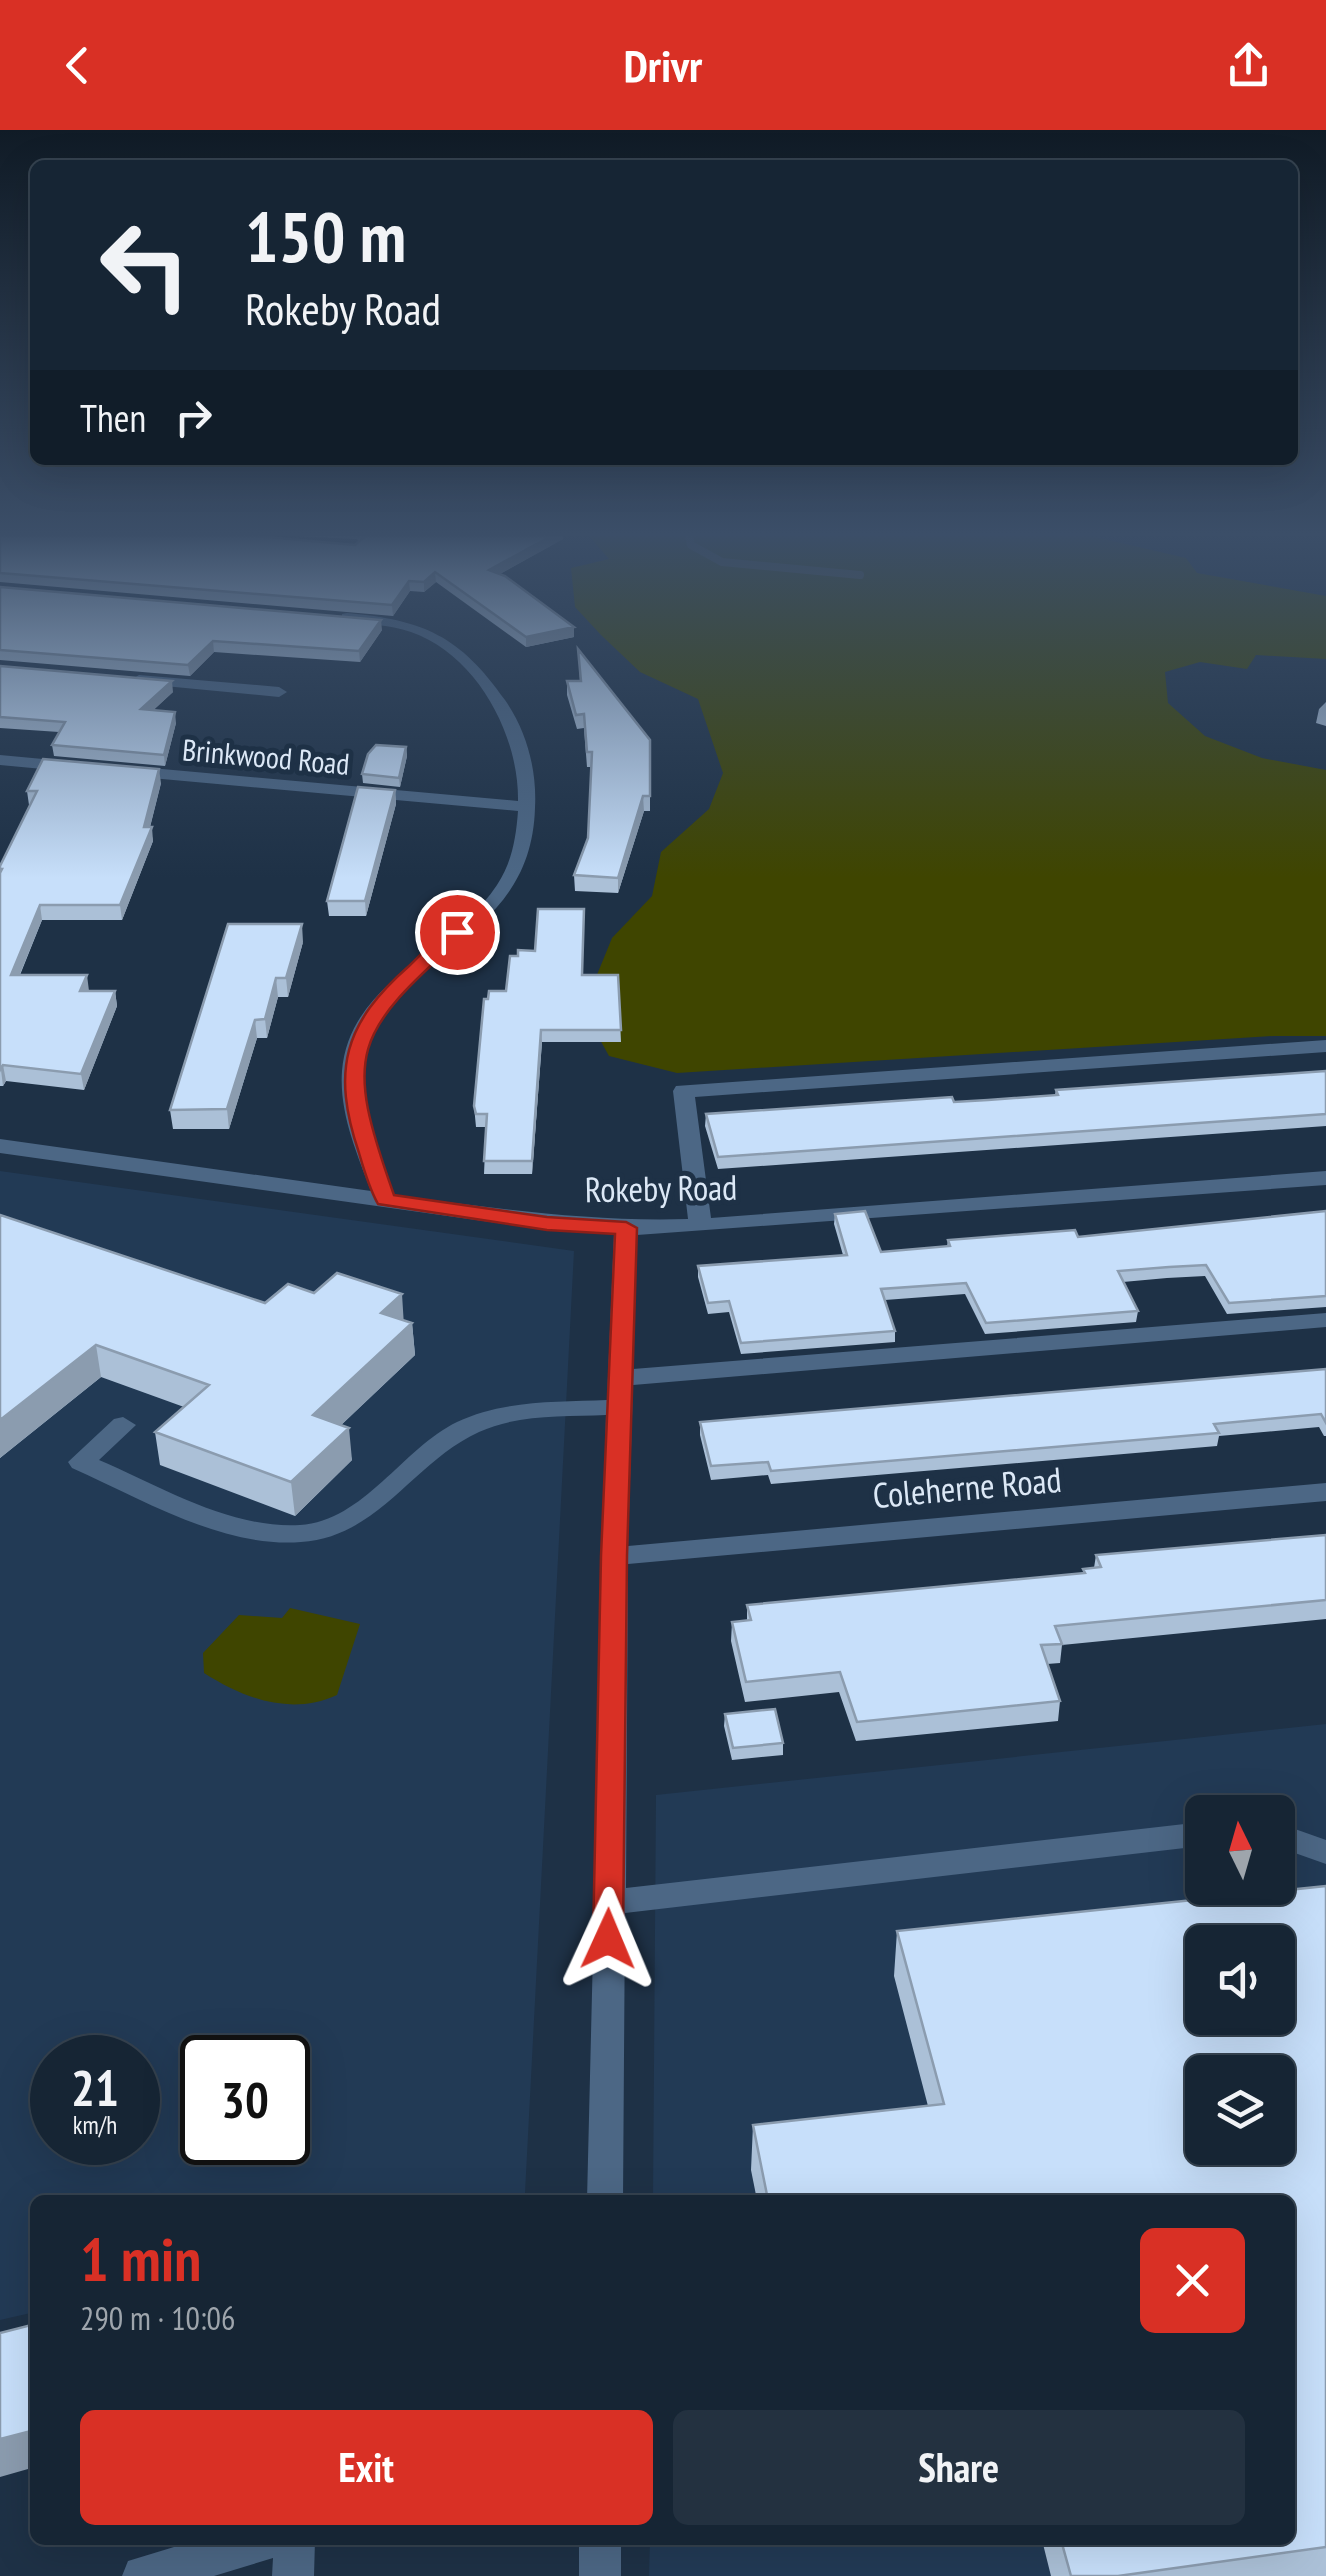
<!DOCTYPE html>
<html lang="en">
<head>
<meta charset="utf-8">
<style>
	:root { --surface:#162534; --page:#233140; --text:#f1f3f6; --muted:#9ea5ac; --line:#35424f; --accent:#d93025 }
	body { margin:0; font-family:"PT Sans Narrow",sans-serif; background:var(--page); color:var(--text); height:100vh; display:flex; flex-direction:column; font-size:38px; white-space:nowrap }
	* { box-sizing:border-box; margin:0 }
	p { font-size:32px; color:var(--muted) }
	.icon { flex:none; width:55px; height:55px; fill:none; stroke:currentColor; stroke-width:2; stroke-linecap:round; stroke-linejoin:round }
	.map { position:relative; flex:1; overflow:hidden }
	.sheet { position:absolute; left:30px; top:2065px; width:1265px; height:350px; display:flex; flex-direction:column; background:var(--surface); border-radius:15px; box-shadow:0 10px 40px #0002,0 0 0 2px var(--line) }
	.sheet>* { flex:none }
	.hud { position:absolute; left:30px; top:30px; width:1268px; height:305px; border-radius:15px; box-shadow:0 10px 40px #0002,0 0 0 2px var(--line); background:#162534; color:var(--text); overflow:hidden }
	.needle { width:65px; rotate:355deg }
	.controls { position:absolute; left:1185px; top:1665px; display:grid; gap:20px }
	.controls a { display:grid; place-items:center; width:110px; height:110px; border-radius:15px; background:var(--surface); box-shadow:0 10px 40px #0002,0 0 0 2px var(--line); font-size:50px }
	.speed { position:absolute; left:30px; top:1905px; display:flex; gap:20px; font-size:50px; font-weight:700; text-align:center }
	.speed>* { display:grid; place-content:center; width:130px; height:130px; border-radius:50%; background:var(--surface); box-shadow:0 10px 40px #0002,0 0 0 2px var(--line); line-height:1 }
	.speed small { font-size:25px; font-weight:400 }
	.speed .limit { border:5px solid #111; border-radius:15px; background:#fff; color:#111 }
	.pin { position:absolute; display:grid; place-items:center; width:85px; height:85px; color:#fff; margin:-42px; border:5px solid #fff; border-radius:50%; box-shadow:0 2px 10px #0007 }
	.me { position:absolute; width:110px; margin:-55px; rotate:1deg; stroke-linejoin:round; filter:drop-shadow(0 0 8px #0008) }
	.turn { display:flex; align-items:center; gap:35px; height:210px; padding:0 50px; font-size:45px }
	.turn .icon { width:130px; height:130px; stroke-width:2.5 }
	.turn b { display:block; font-size:70px; line-height:85px }
	.then { display:flex; align-items:center; height:95px; padding:0 50px; background:#0003; gap:20px; font-size:38px }
	.round { display:grid; place-items:center; flex:none; width:105px; height:105px; border-radius:15px; background:var(--page) }
	.headline { display:flex; align-items:center; justify-content:space-between; height:170px; padding:0 50px }
	h1 { font-size:60px; font-weight:800; line-height:75px; color:var(--accent) }
	.primary-button { display:flex; gap:20px; margin-top:auto; padding:20px 50px }
	.primary-button a { flex:1; height:115px; border-radius:15px; background:var(--accent); color:#fff; font-size:40px; font-weight:800; line-height:115px; text-align:center }
	.primary-button a+a { background:var(--page); color:var(--text) }
	header { display:flex; justify-content:space-between; align-items:center; height:130px; padding:0 50px; background:var(--accent); color:#fff; font-size:45px; font-weight:800 }
	.map>svg:first-child { display:block }
	.built { fill:#223a55; fill-rule:evenodd }
	.green { fill:#3f4500 }
	.lines { fill:none; stroke-linecap:round; stroke-linejoin:round }
	.stream { stroke:#565b4a; stroke-width:8 }
	.minor { fill:#4c6785; fill-rule:evenodd }
	.wall { fill:#abc0d7 }
	.shaded-wall { fill:#8b9caf }
	.building { fill:#c7dffa; stroke:#8b9caf; stroke-width:2.5; fill-rule:evenodd }
	.route { fill:#d93025; stroke:#8d1f18; stroke-width:2.5 }
	.labels { text-anchor:middle; dominant-baseline:central; stroke-width:10; stroke-linejoin:round; paint-order:stroke }
	.far-street-label { font-size:30px; fill:#dce8f6; stroke:#1e3146 }
	.street-label { font-size:35px; fill:#dce8f6; stroke:#1e3146 }
</style>
</head>
<body>
<header><svg class="icon" aria-label="back" viewBox="0 0 24 24"><path d="M15 5l-7 7 7 7"/></svg>Drivr<svg class="icon" aria-label="share" viewBox="0 0 24 24"><path d="M12 15V3M7 8l5-5 5 5M5 13v7h14v-7"/></svg></header>
<div class="map">
<svg width="1326" height="2446" viewBox="0 0 1326 2446">
	<rect width="100%" height="100%" fill="#1e3146"/>
	<path class="built" d="M 0,1041 L 574,1121 L 525,2063 L 496,2070 L 35,2070 L 35,2182 L 0,2190 ZM 52,1928 L 138,1928 L 138,2012 L 52,2012 ZM 202,1928 L 288,1928 L 288,2012 L 202,2012 Z
		M 1326,1594 L 1326,2446 L 649,2446 L 650,2410 L 1290,2410 L 1290,2070 L 653,2070 L 656,1665 ZM 1202,1682 L 1278,1682 L 1278,1758 L 1202,1758 ZM 1202,1812 L 1278,1812 L 1278,1888 L 1202,1888 ZM 1202,1942 L 1278,1942 L 1278,2018 L 1202,2018 Z"/>
	<path class="green" d="M 589,406 L 1091,406 L 1186,428 L 1197,443 L 1326,466 L 1326,529 L 1256,525 L 1247,539 L 1200,532 L 1165,542 L 1168,573 L 1205,606 L 1262,628 L 1326,640 L 1326,906 L 1274,906 L 677,943 L 609,926 L 583,879 L 612,808 L 652,766 L 661,722 L 709,679 L 723,643 L 698,569 L 640,542 L 601,505 L 575,477 L 571,438 L 609,429 Z
		M 290,1478 L 360,1494 L 337,1565 C 291,1586 245,1569 204,1543 L 203,1523 L 239,1485 L 282,1488 Z"/>
	<g class="lines">
		<path class="stream" d="M 689,406 L 691,415 L 722,432 L 860,445"/>
		<path class="minor" d="M 347,483 C 424,490 460,506 505,570 C 527,602 537,640 535,678 C 531,810 405,814 368,918 C 351,966 378,1021 394,1065 C 493,1078 588,1092 688,1089 L 673,961 L 676,956 L 1326,910 L 1326,922 L 695,967 L 711,1088 L 1326,1041 L 1326,1055 L 637,1105 L 633,1239 L 1326,1183 L 1326,1197 L 633,1255 L 628,1416 L 1326,1353 L 1326,1371 L 628,1434 L 626,1758 L 1202,1692 L 1202,1716 L 625,1783 L 623,2070 L 587,2070 L 606,1285 C 564,1287 518,1284 479,1302 C 413,1332 379,1407 301,1412 C 222,1418 142,1369 72,1338 L 68,1332 L 114,1289 L 123,1287 L 136,1295 L 99,1330 C 162,1357 230,1399 300,1395 C 364,1391 403,1318 457,1292 C 503,1270 557,1272 607,1270 L 614,1104 L 547,1100 L 0,1023 L 0,1009 L 371,1061 C 357,1023 339,983 342,941 C 349,851 453,822 497,755 C 512,732 516,708 518,681 L 129,646 L 121,641 L 129,636 L 518,671 C 519,605 477,525 411,502 C 389,494 365,495 342,490 L 342,484 Z
			M 139,545 L 279,557 L 287,562 L 279,567 L 133,553 L 131,550 Z
			M 0,625 L 75,632 L 83,637 L 75,642 L 0,635 Z
			M 1278,1693 L 1326,1710 L 1326,1734 L 1278,1717 Z
			M 197,2410 L 315,2410 L 314,2446 L 272,2446 L 273,2428 L 214,2446 L 122,2446 L 128,2431 Z
			M 579,2410 L 621,2410 L 621,2446 L 579,2446 Z"/>
	</g>
	<path class="wall" d="M 0,406 L 355,415 L 359,411 L 356,409 L 297,406 L 563,406 L 563,409 L 500,444 L 574,507 L 526,517 L 436,452 L 424,462 L 410,461 L 393,486 L 0,452 Z
		M 0,457 L 382,500 L 360,532 L 214,522 L 190,546 L 0,530 Z
		M 578,519 L 650,610 L 650,681 L 644,681 L 618,763 L 575,761 L 574,745 L 588,708 L 592,637 L 587,637 L 584,598 L 577,599 L 567,565 L 567,551 L 580,551 Z
		M 0,536 L 173,562 L 153,580 L 176,593 L 165,636 L 54,626 L 52,615 L 59,602 L 0,598 Z
		M 1326,572 L 1326,596 L 1316,593 L 1319,579 Z
		M 406,617 L 407,626 L 400,657 L 363,653 L 362,644 Z
		M 161,653 L 150,697 L 153,711 L 122,790 L 42,790 L 20,845 L 89,861 L 115,861 L 117,876 L 84,960 L 6,951 L 3,956 L 0,956 L 0,736 L 30,675 L 29,675 L 27,661 Z
		M 395,660 L 396,674 L 366,786 L 329,786 L 327,771 Z
		M 303,812 L 288,867 L 278,867 L 267,908 L 257,908 L 229,999 L 173,999 L 170,980 Z
		M 583,845 L 618,845 L 621,912 L 542,912 L 532,1044 L 484,1044 L 486,997 L 476,997 L 474,976 L 488,869 Z
		M 1326,941 L 1326,996 L 718,1039 L 705,996 L 706,984 L 954,972 L 1055,965 L 1056,960 Z
		M 1326,1081 L 1326,1177 L 1227,1184 L 1205,1146 L 1167,1148 L 1123,1152 L 1138,1181 L 1136,1192 L 985,1204 L 965,1164 L 885,1170 L 895,1201 L 895,1212 L 741,1224 L 729,1182 L 708,1184 L 698,1147 L 698,1136 L 843,1125 L 834,1094 L 835,1084 L 881,1122 L 947,1117 L 948,1110 L 1078,1107 Z
		M 0,1085 L 265,1173 L 404,1191 L 412,1193 L 415,1225 L 341,1295 L 352,1330 L 295,1386 L 160,1335 L 155,1302 L 184,1277 L 101,1247 L 0,1328 Z
		M 1326,1239 L 1326,1306 L 1324,1306 L 1319,1297 L 1219,1306 L 1217,1316 L 771,1354 L 768,1345 L 711,1350 L 700,1305 L 700,1292 Z
		M 1326,1405 L 1326,1489 L 1062,1515 L 1060,1533 L 1047,1534 L 1060,1571 L 1058,1591 L 856,1611 L 839,1562 L 745,1572 L 731,1511 L 732,1492 L 747,1491 L 747,1475 L 1083,1444 L 1083,1439 L 1094,1438 L 1096,1425 Z
		M 725,1584 L 783,1613 L 783,1625 L 732,1630 L 724,1596 Z
		M 1326,1756 L 1326,2446 L 1051,2446 L 1042,2410 L 1290,2410 L 1290,2070 L 757,2070 L 751,2040 L 753,1995 L 928,1976 L 894,1846 L 897,1801 Z"/>
	<path class="shaded-wall" d="M 551,406 L 563,406 L 563,409 L 489,450 L 489,440 Z
		M 435,442 L 436,452 L 424,462 L 424,452 Z
		M 409,451 L 410,461 L 393,486 L 392,475 Z
		M 381,490 L 382,500 L 360,532 L 359,521 Z
		M 574,497 L 574,507 L 526,517 L 526,507 Z
		M 213,511 L 214,522 L 190,546 L 188,535 Z
		M 172,551 L 173,562 L 143,590 L 141,579 Z
		M 175,582 L 176,593 L 165,636 L 164,625 Z
		M 406,617 L 407,626 L 400,657 L 399,648 Z
		M 159,639 L 161,653 L 147,709 L 152,697 L 153,711 L 122,790 L 120,775 L 144,697 Z
		M 395,660 L 396,674 L 366,786 L 365,771 Z
		M 643,666 L 644,681 L 618,763 L 618,748 Z
		M 40,775 L 42,790 L 13,861 L 11,845 Z
		M 302,794 L 303,812 L 288,867 L 286,848 Z
		M 87,845 L 89,861 L 80,861 Z
		M 276,848 L 278,867 L 267,908 L 265,889 Z
		M 115,861 L 117,876 L 84,960 L 81,944 Z
		M 255,890 L 257,908 L 229,999 L 227,979 Z
		M 541,900 L 542,912 L 532,1044 L 532,1031 Z
		M 3,935 L 6,951 L 3,956 L 1,940 Z
		M 402,1164 L 404,1196 L 381,1183 Z
		M 412,1193 L 415,1225 L 317,1318 L 313,1285 Z
		M 96,1215 L 101,1247 L 0,1328 L 0,1290 Z
		M 349,1298 L 352,1330 L 295,1386 L 291,1352 Z
		M 35,2300 L 35,2337 L 0,2347 L 0,2309 Z"/>
	<path class="building" d="M 0,406 L 255,406 L 355,415 L 366,406 L 551,406 L 489,440 L 505,446 L 574,497 L 526,507 L 435,442 L 424,452 L 409,451 L 392,475 L 0,443 Z
		M 0,457 L 381,490 L 359,521 L 213,511 L 188,535 L 0,520 Z
		M 578,519 L 650,610 L 650,666 L 643,666 L 618,748 L 574,745 L 588,708 L 592,622 L 587,622 L 584,584 L 576,585 L 567,551 L 581,551 Z
		M 0,536 L 172,551 L 141,579 L 175,582 L 164,625 L 52,615 L 65,592 L 0,587 Z
		M 376,615 L 406,617 L 399,648 L 362,644 L 368,624 Z
		M 43,629 L 159,639 L 144,697 L 152,697 L 120,775 L 40,775 L 11,845 L 87,845 L 80,861 L 115,861 L 81,944 L 3,935 L 0,940 L 0,743 L 2,739 L 0,739 L 0,736 L 37,661 L 27,661 Z
		M 358,657 L 395,660 L 365,771 L 327,771 Z
		M 538,779 L 584,779 L 582,845 L 618,845 L 621,900 L 541,900 L 532,1031 L 484,1031 L 487,984 L 476,984 L 474,976 L 484,869 L 488,869 L 489,861 L 506,861 L 510,826 L 518,826 L 518,820 L 535,821 Z
		M 228,794 L 302,794 L 286,848 L 276,848 L 265,889 L 255,890 L 227,979 L 170,980 Z
		M 1326,941 L 1326,984 L 718,1027 L 706,984 L 952,967 L 954,972 L 988,970 L 1058,965 L 1056,960 Z
		M 865,1081 L 881,1122 L 950,1116 L 948,1110 L 1075,1100 L 1078,1107 L 1326,1081 L 1326,1166 L 1229,1173 L 1206,1135 L 1169,1137 L 1118,1141 L 1138,1181 L 986,1193 L 966,1153 L 881,1159 L 895,1201 L 741,1213 L 729,1171 L 708,1173 L 698,1136 L 847,1125 L 835,1084 Z
		M 0,1085 L 265,1173 L 288,1154 L 314,1163 L 337,1143 L 402,1164 L 381,1183 L 412,1193 L 313,1285 L 349,1298 L 291,1352 L 155,1302 L 209,1255 L 96,1215 L 0,1290 Z
		M 1326,1239 L 1326,1293 L 1321,1284 L 1214,1294 L 1219,1303 L 771,1341 L 768,1332 L 711,1336 L 700,1292 Z
		M 1326,1405 L 1326,1470 L 1055,1496 L 1062,1514 L 1041,1515 L 1060,1571 L 857,1592 L 840,1542 L 746,1552 L 732,1492 L 751,1490 L 747,1475 L 1085,1443 L 1083,1439 L 1101,1437 L 1096,1425 Z
		M 775,1579 L 783,1613 L 733,1618 L 725,1584 Z
		M 1326,1756 L 1326,2417 L 1118,2446 L 1071,2446 L 1061,2410 L 1290,2410 L 1290,2070 L 768,2070 L 753,1995 L 944,1974 L 897,1801 ZM 1202,1812 L 1278,1812 L 1278,1888 L 1202,1888 ZM 1202,1942 L 1278,1942 L 1278,2018 L 1202,2018 Z
		M 35,2194 L 35,2300 L 0,2309 L 0,2203 Z"/>
	<linearGradient id="sky" x2="0" y2="1"><stop stop-color="#101b26"/><stop offset="0.54" stop-color="#3b4e68"/><stop offset="1" stop-color="#3b4e68" stop-opacity="0"/></linearGradient>
	<rect width="1326" height="748" fill="url(#sky)"/>
	<path class="route" d="M 457,797 L 466,802 L 463,806 C 353,905 343,922 394,1065 L 547,1087 L 626,1092 L 637,1098 L 627,1426 L 623,1809 L 619,1817 L 608,1821 L 598,1817 L 593,1809 L 601,1426 L 615,1104 L 547,1100 L 378,1074 C 369,1058 364,1040 359,1023 C 331,940 344,893 409,836 C 423,823 439,803 457,797 Z"/>
	<g class="labels">
		<g class="far-street-label">
			<text transform="translate(266 626) rotate(5)">Brinkwood Road</text>
		</g>
		<g class="street-label">
			<text transform="translate(661 1058) rotate(-1)">Rokeby Road</text>
			<text transform="translate(967 1357) rotate(-5)">Coleherne Road</text>
		</g>
	</g>
</svg>
<div class="controls">
<a><svg class="needle" viewBox="-14 -14 28 28"><path d="M0-13l5 13h-10z" fill="#e53935"/><path d="M0 13l5-13h-10z" fill="#9ea5ac"/></svg></a>
<a><svg class="icon" aria-label="sound" viewBox="0 0 24 24"><path d="M4 9h4l5-4v14l-5-4H4zM17 9q2 3 0 6"/></svg></a>
<a><svg class="icon" aria-label="layers" viewBox="0 0 24 24"><path d="M12 4l9 5-9 5-9-5zM3 14l9 5 9-5"/></svg></a>
</div>
<div class="speed"><div>21<small>km/h</small></div><div class="limit">30</div></div>
<div class="pin" style="left:457px;top:802px;background:#d93025"><svg class="icon" aria-label="arrive" viewBox="0 0 24 24"><path d="M6 21V4h12l-3 4 3 4H6"/></svg></div>
<svg class="me" style="left:608px;top:1809px" viewBox="-20 -20 40 40"><path d="M0-17L14 15 0 8-14 15z" fill="#d93025" stroke="#fff" stroke-width="4"/></svg>
<div class="hud">
<div class="turn"><svg class="icon" aria-label="left" viewBox="0 0 24 24"><path d="M17 20v-9H6M10 6l-5 5 5 5"/></svg><div><b>150 m</b>Rokeby Road</div></div>
<div class="then">Then<svg class="icon" aria-label="right" viewBox="0 0 24 24"><path d="M7 20v-9h11M14 6l5 5-5 5"/></svg></div>
</div>
<section class="sheet">
<div class="headline"><div><h1>1 min</h1><p>290 m · 10:06</p></div><a class="round" style="background:#d93025;color:#fff"><svg class="icon" aria-label="close" viewBox="0 0 24 24"><path d="M6 6l12 12M18 6L6 18"/></svg></a></div>
<div class="primary-button"><a>Exit</a><a>Share</a></div>
</section>
</div>
</body>
</html>
